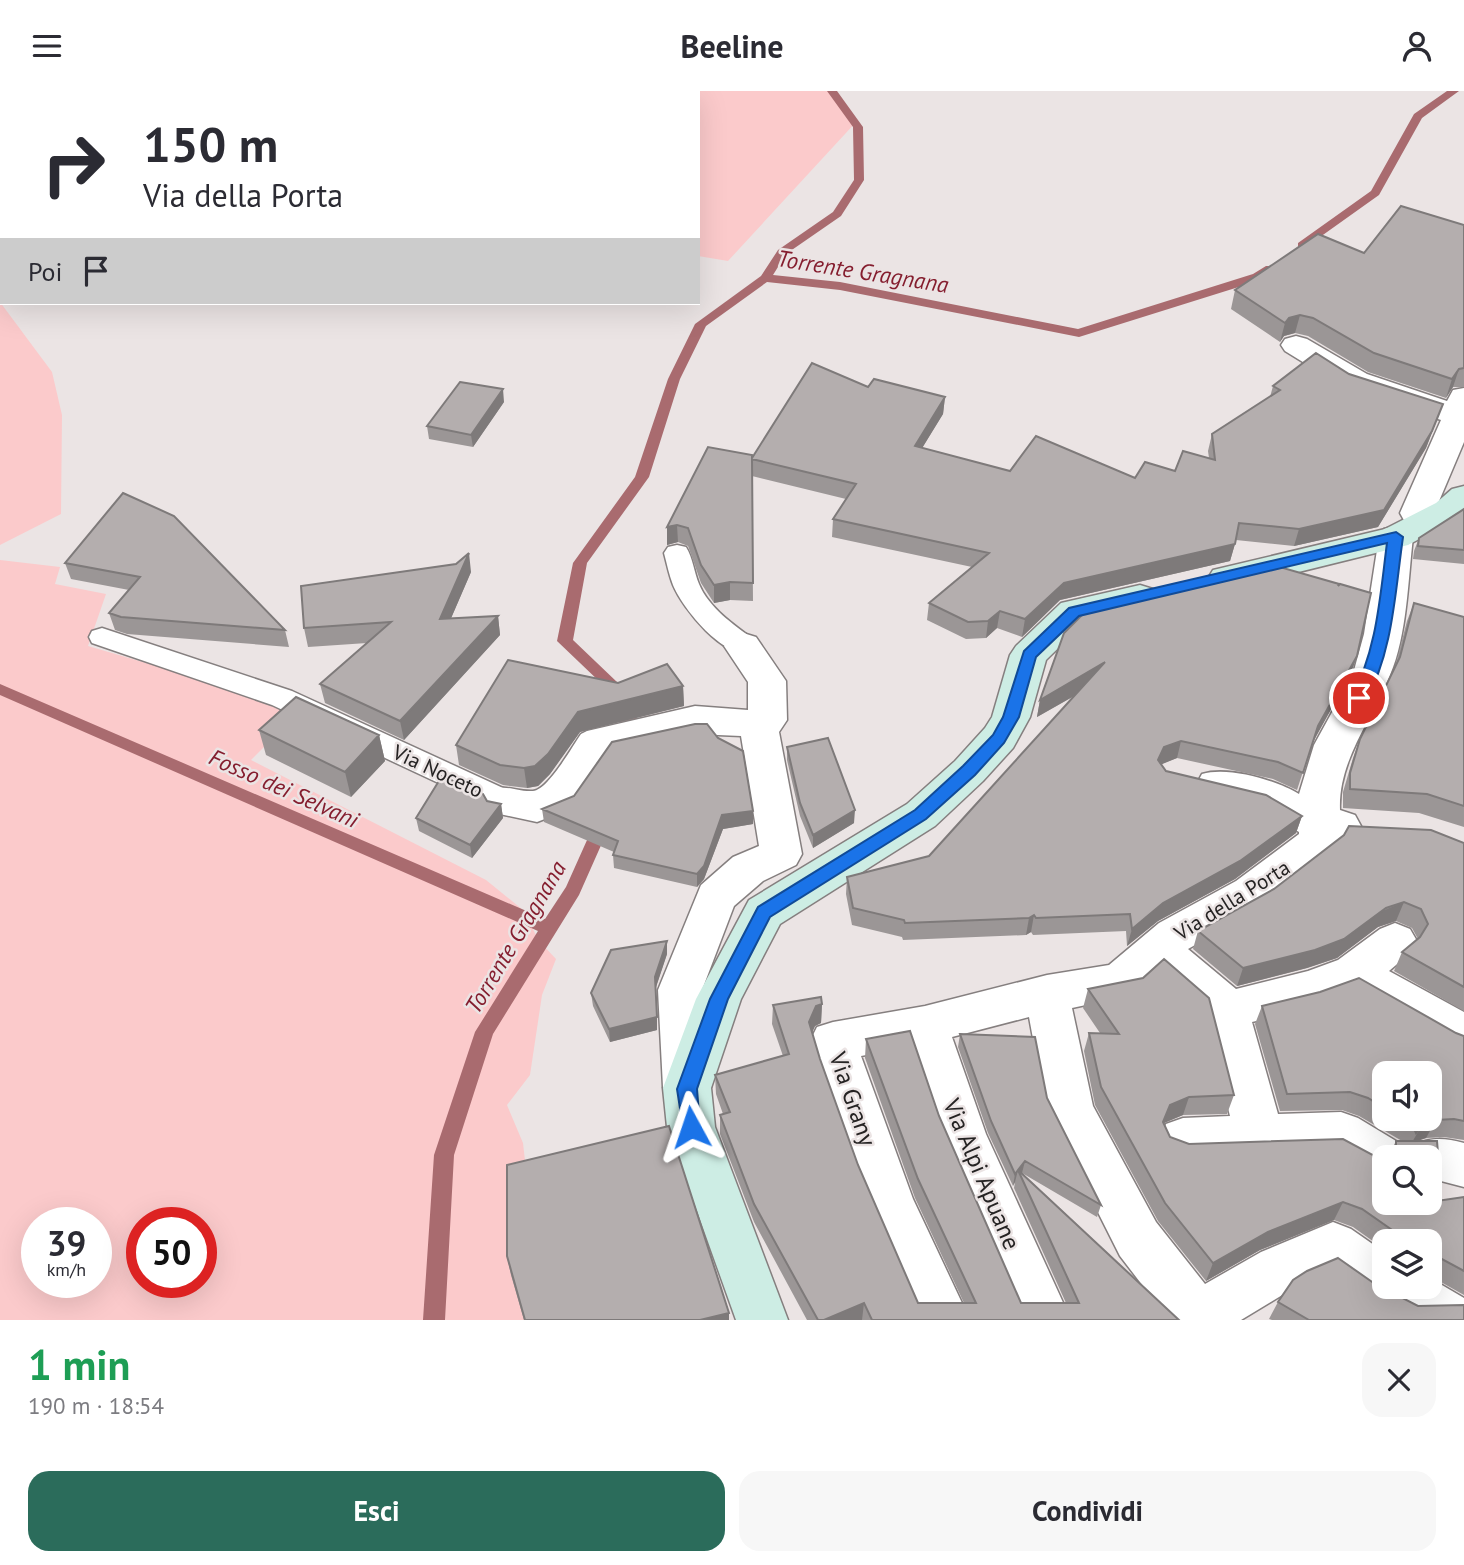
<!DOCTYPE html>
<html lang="it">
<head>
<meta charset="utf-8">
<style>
	:root { --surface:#fff; --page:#f7f7f7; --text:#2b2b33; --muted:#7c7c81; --accent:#2b6c5b }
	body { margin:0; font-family:"PT Sans",sans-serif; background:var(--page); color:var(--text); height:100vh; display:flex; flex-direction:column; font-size:26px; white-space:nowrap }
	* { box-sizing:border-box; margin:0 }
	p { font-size:23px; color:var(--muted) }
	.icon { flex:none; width:38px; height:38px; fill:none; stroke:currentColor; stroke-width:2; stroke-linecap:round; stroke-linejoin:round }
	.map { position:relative; height:1229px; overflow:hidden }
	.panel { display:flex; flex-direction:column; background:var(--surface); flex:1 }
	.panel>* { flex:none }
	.guide { position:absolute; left:0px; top:0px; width:700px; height:214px; box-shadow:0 7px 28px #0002; background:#fff; color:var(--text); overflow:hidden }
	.buttons { position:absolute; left:1372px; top:970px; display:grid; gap:14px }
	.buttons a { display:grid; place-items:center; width:70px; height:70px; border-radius:14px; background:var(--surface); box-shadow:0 7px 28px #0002; font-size:35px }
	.speed { position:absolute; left:21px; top:1116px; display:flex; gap:14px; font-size:35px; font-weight:700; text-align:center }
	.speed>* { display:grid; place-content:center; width:91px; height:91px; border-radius:50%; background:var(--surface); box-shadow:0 7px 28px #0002; line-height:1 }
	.speed small { font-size:18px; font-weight:400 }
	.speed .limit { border:10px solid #d22; background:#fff; color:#111 }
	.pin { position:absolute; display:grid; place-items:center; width:60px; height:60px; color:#fff; margin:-30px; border:4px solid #fff; border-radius:50%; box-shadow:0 2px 7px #0007 }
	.me { position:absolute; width:77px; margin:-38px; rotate:355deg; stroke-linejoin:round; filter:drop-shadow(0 0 5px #0008) }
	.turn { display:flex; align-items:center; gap:24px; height:147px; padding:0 28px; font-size:32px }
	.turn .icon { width:91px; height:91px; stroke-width:2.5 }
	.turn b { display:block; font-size:49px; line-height:60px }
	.then { display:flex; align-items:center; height:66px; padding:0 28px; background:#0003; gap:14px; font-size:26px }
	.round { display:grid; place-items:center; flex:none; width:74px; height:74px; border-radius:21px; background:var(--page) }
	.overview { display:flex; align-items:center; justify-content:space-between; height:119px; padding:0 28px }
	h1 { font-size:42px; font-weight:700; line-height:52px; color:#1e9e55 }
	.cta { display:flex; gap:14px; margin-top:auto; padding:14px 28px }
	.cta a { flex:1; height:80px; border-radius:21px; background:var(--accent); color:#fff; font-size:28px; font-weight:700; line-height:80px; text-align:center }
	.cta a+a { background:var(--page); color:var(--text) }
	header { display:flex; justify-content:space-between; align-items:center; height:91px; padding:0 28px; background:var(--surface); font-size:32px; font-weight:700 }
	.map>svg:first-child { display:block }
	.green { fill:#fbcacb; fill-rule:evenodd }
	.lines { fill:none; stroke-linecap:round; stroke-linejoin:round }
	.stream { fill:#a96b6f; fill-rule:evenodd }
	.service-casing { stroke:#857f7f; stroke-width:3 }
	.minor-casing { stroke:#857f7f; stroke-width:3 }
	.secondary-casing { stroke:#857f7f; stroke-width:3 }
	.service { fill:#fff; fill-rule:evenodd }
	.minor { fill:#fff; fill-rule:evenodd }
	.secondary { fill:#cdede4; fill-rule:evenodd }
	.wall { fill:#9b9696; fill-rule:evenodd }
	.shaded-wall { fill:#7e7a7a }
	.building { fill:#b4aeae; stroke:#7e7a7a; stroke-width:2 }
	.route { fill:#1a73e8; stroke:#114b97; stroke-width:2 }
	.labels { text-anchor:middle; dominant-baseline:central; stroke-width:5; stroke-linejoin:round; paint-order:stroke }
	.street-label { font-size:21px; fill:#252323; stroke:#ebe4e4 }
	.water-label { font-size:23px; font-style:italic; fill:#851e2f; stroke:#ebe4e4 }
	.near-street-label { font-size:24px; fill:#252323; stroke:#ebe4e4 }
</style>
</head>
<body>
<header><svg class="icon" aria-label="menu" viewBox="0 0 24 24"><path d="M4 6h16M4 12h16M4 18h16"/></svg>Beeline<svg class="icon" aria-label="person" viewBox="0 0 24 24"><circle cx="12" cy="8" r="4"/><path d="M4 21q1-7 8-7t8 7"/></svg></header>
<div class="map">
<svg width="1464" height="1229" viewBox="0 0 1464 1229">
	<rect width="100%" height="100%" fill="#ebe4e4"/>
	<path class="green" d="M 159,0 L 836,0 L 857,30 L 728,170 L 698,165 L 698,2 Z
		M 0,211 L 52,281 L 62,324 L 61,423 L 0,454 Z
		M 0,469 L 60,476 L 55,493 L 106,503 L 88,555 L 252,603 L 296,624 L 251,669 L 486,789 L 523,819 L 539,850 L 556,868 L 542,904 L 530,984 L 507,1014 L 523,1052 L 543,1229 L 0,1229 ZM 37,1132 L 96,1132 L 96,1192 L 37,1192 ZM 142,1132 L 201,1132 L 201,1192 L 142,1192 Z"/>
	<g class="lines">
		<path class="stream" d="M 827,0 L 837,0 L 863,36 L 864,89 L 841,125 L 786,163 L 773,184 L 840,191 L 1078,238 L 1253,183 L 1266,175 L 1274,175 L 1276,177 L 1261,189 L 1079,246 L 840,199 L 767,191 L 706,235 L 680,288 L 649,386 L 587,472 L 573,549 L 640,613 L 631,651 L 629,655 L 617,655 L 615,651 L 624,614 L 557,550 L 573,472 L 635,386 L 668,288 L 695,233 L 761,185 L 778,159 L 833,121 L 854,89 L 853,36 Z
			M 1447,0 L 1459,0 L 1422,27 L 1379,104 L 1306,156 L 1298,156 L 1298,152 L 1371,100 L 1414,23 Z
			M 0,593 L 545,828 L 566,796 L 596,729 L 608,729 L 610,734 L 579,804 L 493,943 L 454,1064 L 445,1229 L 423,1229 L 434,1064 L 475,941 L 538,840 L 0,604 Z"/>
		<g class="service-casing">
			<path id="service" d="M 677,454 L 686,456 C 693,467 694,481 699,493 C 709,517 733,533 753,548 L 757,555 L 753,562 C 724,569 683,518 673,494 C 669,484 667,473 664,462 L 668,456 Z
				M 102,537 L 292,600 L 514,702 L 519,710 L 514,718 L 504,721 L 494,718 L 272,614 L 92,552 L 89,546 L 92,540 Z"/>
		</g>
		<g class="minor-casing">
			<path id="minor" d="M 1296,245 L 1307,248 L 1367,283 L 1447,310 L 1453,299 L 1464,297 L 1464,351 L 1434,422 L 1440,434 L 1435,442 L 1423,445 L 1411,442 L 1400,422 L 1441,329 L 1345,297 L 1285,260 L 1281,254 L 1285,248 Z
				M 1396,435 L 1408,438 L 1413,446 C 1408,489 1407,545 1390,584 C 1372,629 1338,669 1340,719 L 1355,724 L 1361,735 L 1355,746 L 1341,750 L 1335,761 L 1266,814 L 1188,858 L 1236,898 L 1308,880 L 1338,869 L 1380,838 L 1395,832 L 1410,838 L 1417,850 L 1410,862 L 1389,880 L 1464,921 L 1464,963 L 1448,958 L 1351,902 L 1312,917 L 1252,931 L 1278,1023 L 1341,1021 L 1358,1027 L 1401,1053 L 1407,1066 L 1413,1054 C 1433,1046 1444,1047 1464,1052 L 1464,1096 L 1441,1090 L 1430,1091 L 1430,1066 L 1384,1066 L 1384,1090 L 1367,1083 L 1335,1064 L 1183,1069 L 1166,1063 L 1159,1048 L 1166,1033 L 1183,1027 L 1230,1025 L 1205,925 L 1199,917 L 1158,884 L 1137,903 L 1072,917 L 1093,1015 L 1156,1131 L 1205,1193 L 1261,1161 L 1333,1131 L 1351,1138 L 1384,1161 L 1384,1195 L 1430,1195 L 1430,1187 L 1464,1207 L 1464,1229 L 1407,1229 L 1366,1208 L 1329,1181 L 1297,1195 L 1241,1229 L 1169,1229 L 1120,1165 L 1046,1018 L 1029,926 L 952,946 L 986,1043 L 1071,1229 L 1019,1229 L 938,1043 L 909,956 L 861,965 L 913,1108 L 970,1229 L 917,1229 C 876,1136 839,1048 810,950 L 817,936 L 833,931 L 925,915 L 1047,884 L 1109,874 L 1159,832 L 1236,790 L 1299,743 L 1299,741 L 1261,719 L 1202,705 L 1196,694 L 1202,683 C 1228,675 1276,689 1299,703 L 1314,654 L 1353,583 L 1364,543 L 1379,446 L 1384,438 Z
				M 743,542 L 756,546 L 786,590 L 787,629 L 779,641 L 802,763 L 796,774 L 763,790 L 734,815 L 702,899 L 711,996 L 704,1010 L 687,1016 L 670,1010 L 663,996 L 658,899 L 701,794 L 733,766 L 759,755 L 741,645 L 695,643 L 611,662 L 573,717 L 537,731 L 490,721 L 484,710 L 490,699 C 508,693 515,701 533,700 C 548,699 572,656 581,643 L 587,640 L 695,615 L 748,619 L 748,591 L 724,555 L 730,546 Z"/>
		</g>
		<g class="secondary-casing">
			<path id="secondary" d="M 1464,395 L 1464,424 L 1408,454 L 1226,499 L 1213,495 L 1208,487 L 1213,479 L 1385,438 L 1436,412 L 1452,398 Z
				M 1140,494 L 1153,498 L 1158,506 L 1153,514 L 1086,530 L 1046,569 L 1030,626 L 1013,657 L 983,690 L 935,735 L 780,833 L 741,908 L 711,997 L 715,1036 L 788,1229 L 736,1229 L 667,1036 L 663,997 L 696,908 L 749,809 L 907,713 L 955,670 L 985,637 L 992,626 L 1010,564 L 1016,555 L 1061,512 Z"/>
		</g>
		<use href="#service" class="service"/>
		<use href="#minor" class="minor"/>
		<use href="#secondary" class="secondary"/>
	</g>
	<path class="wall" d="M 1464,134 L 1464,296 L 1453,296 L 1446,307 L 1368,281 L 1308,245 L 1295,242 L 1284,245 L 1280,251 L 1231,218 L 1235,199 Z
		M 1349,283 L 1443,313 L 1426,357 L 1378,436 L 1294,455 L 1236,449 L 1230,470 L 1060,509 L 1022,546 L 997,537 L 986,547 L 966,548 L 927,529 L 929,512 L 972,476 L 832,446 L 833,428 L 846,408 L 752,385 L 753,510 L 730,509 L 714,512 L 701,492 L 688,455 L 678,451 L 667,454 L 667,436 L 752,367 L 868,296 L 945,306 L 943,323 L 922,357 L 1010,380 L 1135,387 L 1175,380 L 1209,367 L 1208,360 L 1212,343 L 1270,306 L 1273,295 Z
		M 504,311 L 473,356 L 429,348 L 427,335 Z
		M 1464,418 L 1464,473 L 1413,468 L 1414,460 L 1419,447 Z
		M 174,425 L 285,539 L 289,556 L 127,543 L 115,539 L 109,522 L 129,499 L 71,488 L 65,472 Z
		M 1269,473 L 1339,493 L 1339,494 L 1340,493 L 1371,502 L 1357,565 L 1351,582 L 1313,650 L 1297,699 L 1273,688 L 1177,667 L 1161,673 L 1166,680 L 1266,704 L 1302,725 L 1296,742 L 1235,788 L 1158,830 L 1127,855 L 1126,840 L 1033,844 L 1031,841 L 1026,844 L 903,849 L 902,846 L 852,834 L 846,803 L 847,786 L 929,765 L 1076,604 L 1037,626 L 1040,609 L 1064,542 L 1091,515 Z
		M 471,481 L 451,527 L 498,525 L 500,544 L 404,649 L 325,612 L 320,593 L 367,552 L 308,556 L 304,537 Z
		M 1414,512 L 1464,526 L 1464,736 L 1419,722 L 1343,717 L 1343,701 L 1353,667 L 1360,648 L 1395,576 L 1407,530 Z
		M 618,592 L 683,595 L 684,615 L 580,641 L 550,683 L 538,695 L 527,697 L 503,694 L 459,674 L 456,654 Z
		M 259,639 L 379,644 L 385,670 L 351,706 L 266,664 Z
		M 787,656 L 854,732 L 813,757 L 800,725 L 787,669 Z
		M 487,710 L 501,713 L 503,727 L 472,767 L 419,740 L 416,727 Z
		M 542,718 L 753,733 L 723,738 L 704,788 L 697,796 L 614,777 L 613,764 L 614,761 L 544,731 Z
		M 1464,752 L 1464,920 L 1394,880 L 1402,861 L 1418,848 L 1412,837 L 1396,830 L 1378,836 L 1337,867 L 1307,877 L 1237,895 L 1193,858 L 1198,840 Z
		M 667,850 L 667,863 L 655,899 L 657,939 L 610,951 L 593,915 L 591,902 Z
		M 1088,898 L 1234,1004 L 1227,1023 L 1183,1024 L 1164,1032 L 1170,1046 L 1189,1053 L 1384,1111 L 1430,1111 L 1464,1106 L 1464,1204 L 1432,1186 L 1430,1189 L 1430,1150 L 1384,1150 L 1384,1158 L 1353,1136 L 1334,1129 L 1260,1159 L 1206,1190 L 1158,1130 L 1095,1014 L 1084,960 L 1089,942 L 1100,942 L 1083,917 Z
		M 822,913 L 821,932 L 815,935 L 812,941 L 820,968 L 858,1074 L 918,1212 L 964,1212 L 915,1107 L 865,967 L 866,948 L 939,1025 L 1021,1212 L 1066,1212 L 1014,1097 L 1015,1091 L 1013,1095 L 988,1042 L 958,956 L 960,943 L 1047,1007 L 1101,1114 L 1097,1126 L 1022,1082 L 1179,1229 L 807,1229 L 754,1131 L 720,1043 L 720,1024 L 723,1023 L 716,1003 L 715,984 L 783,965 L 772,933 L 773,914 Z
		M 1262,915 L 1456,942 L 1464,945 L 1464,1049 L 1444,1046 L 1426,1047 L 1415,1050 L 1430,1066 L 1388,1066 L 1396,1050 L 1402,1050 L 1359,1025 L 1342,1019 L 1280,1020 L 1255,933 ZM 1384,982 L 1430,1027 L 1384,1027 Z
		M 507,1165 L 729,1229 L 524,1229 L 511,1184 Z
		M 1375,1193 L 1418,1215 L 1464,1229 L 1272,1229 L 1269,1228 L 1278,1211 Z"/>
	<path class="shaded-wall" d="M 1300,224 L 1295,242 L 1284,245 L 1280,251 L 1285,232 L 1289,227 Z
		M 1459,278 L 1453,296 L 1446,307 L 1452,288 Z
		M 503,298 L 504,311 L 473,356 L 471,344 Z
		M 945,306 L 943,323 L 913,372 L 915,355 Z
		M 1443,313 L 1426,357 L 1378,436 L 1294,455 L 1299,438 Z
		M 677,434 L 678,451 L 667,454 L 667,436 Z
		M 1235,453 L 1230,470 L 1060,509 L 1022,546 L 1025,528 L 1064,492 Z
		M 469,462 L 471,481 L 443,546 L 440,528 Z
		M 730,491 L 730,509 L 714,512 L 714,494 Z
		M 1000,520 L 997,537 L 986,547 L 988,530 Z
		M 498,525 L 500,544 L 404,649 L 400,630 Z
		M 1357,565 L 1351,582 L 1312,653 L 1318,635 Z
		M 1105,571 L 1102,589 L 1037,626 L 1040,609 Z
		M 683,595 L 684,615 L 580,641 L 550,683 L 538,695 L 527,697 L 524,677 L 578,621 Z
		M 379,644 L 385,670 L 351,706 L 345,681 Z
		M 1181,650 L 1177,667 L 1160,674 L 1158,669 L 1164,656 Z
		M 501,713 L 503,727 L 472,767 L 470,754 Z
		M 855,719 L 854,732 L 813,757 L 813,744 Z
		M 753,720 L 753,733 L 723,738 L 704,788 L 697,796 L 697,783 L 722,724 Z
		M 1302,725 L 1296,742 L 1235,788 L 1158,830 L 1127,855 L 1132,838 L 1163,812 Z
		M 1404,811 L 1396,830 L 1378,836 L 1337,867 L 1307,877 L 1237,895 L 1243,877 Z
		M 1034,824 L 1031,841 L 1026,844 L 1029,827 Z
		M 667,850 L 667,863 L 655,899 L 655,886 Z
		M 822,913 L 821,932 L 815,935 L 808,951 L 809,931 L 816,915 Z
		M 657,926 L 657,939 L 610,951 L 609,938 Z
		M 1189,1006 L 1183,1024 L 1164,1032 L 1163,1031 L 1170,1014 Z
		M 1436,1029 L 1426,1047 L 1412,1052 L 1407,1060 L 1422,1034 Z
		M 1025,1070 L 1022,1082 L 1021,1084 L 1018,1079 Z
		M 1439,1075 L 1430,1092 L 1430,1078 Z
		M 1018,1079 L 1015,1091 L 1013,1095 L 1015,1083 Z
		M 1343,1111 L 1334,1129 L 1260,1159 L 1206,1190 L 1213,1172 L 1268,1141 Z
		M 864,1212 L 862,1229 L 824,1229 Z
		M 729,1222 L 729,1229 L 700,1229 Z"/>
	<path class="building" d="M 1401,115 L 1464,134 L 1464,277 L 1459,278 L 1452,288 L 1374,262 L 1313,227 L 1300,224 L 1289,227 L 1285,232 L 1235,199 L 1318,143 L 1364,162 Z
		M 1316,262 L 1349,283 L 1443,313 L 1432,340 L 1384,419 L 1299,438 L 1239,432 L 1235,453 L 1064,492 L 1025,528 L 1000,520 L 988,530 L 968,531 L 929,512 L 989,462 L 833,428 L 856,393 L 752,368 L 753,492 L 730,491 L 714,494 L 701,474 L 688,437 L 677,434 L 667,436 L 708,356 L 752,364 L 752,367 L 812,272 L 868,296 L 874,288 L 945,306 L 915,355 L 1010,380 L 1036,345 L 1135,387 L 1145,371 L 1175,380 L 1183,360 L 1215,369 L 1212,343 L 1280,299 L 1273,295 Z
		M 460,291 L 503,298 L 471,344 L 427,335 Z
		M 123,402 L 174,425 L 285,539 L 121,526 L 109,522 L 140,486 L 65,472 Z
		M 1464,418 L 1464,459 L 1418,455 L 1419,447 Z
		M 469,462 L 440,528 L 498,525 L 400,630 L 320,593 L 391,531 L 304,537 L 301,495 L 456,473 Z
		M 1269,473 L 1339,493 L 1338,495 L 1340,493 L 1371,502 L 1357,565 L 1318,635 L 1303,682 L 1278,671 L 1181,650 L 1164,656 L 1158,669 L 1166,680 L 1266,704 L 1302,725 L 1240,770 L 1163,812 L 1132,838 L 1130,823 L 1036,827 L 1034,824 L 1029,827 L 905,832 L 904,829 L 853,817 L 847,786 L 929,765 L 1105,571 L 1040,609 L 1064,542 L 1091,515 Z
		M 1414,512 L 1464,526 L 1464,715 L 1427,703 L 1350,698 L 1350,682 L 1360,648 L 1400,566 Z
		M 508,569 L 618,592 L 667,573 L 683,595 L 578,621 L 548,663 L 535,675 L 524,677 L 500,674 L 456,654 Z
		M 296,606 L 379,644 L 345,681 L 259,639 Z
		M 695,633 L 707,633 L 718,647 L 743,660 L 753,720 L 722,724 L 704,775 L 697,783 L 613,764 L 618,750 L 542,718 L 574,705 L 612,651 Z
		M 828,647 L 855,719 L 813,744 L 800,712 L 787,656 Z
		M 442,685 L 483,703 L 487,710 L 501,713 L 470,754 L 416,727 Z
		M 1349,735 L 1431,739 L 1464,752 L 1464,896 L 1402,861 L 1420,846 L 1428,833 L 1421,818 L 1404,811 L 1386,817 L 1344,848 L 1315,859 L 1243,877 L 1198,840 L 1274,798 L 1344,744 Z
		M 667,850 L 655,886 L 657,926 L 609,938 L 591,902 L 611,859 Z
		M 1164,868 L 1209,907 L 1234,1004 L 1189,1006 L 1170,1014 L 1163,1031 L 1170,1046 L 1189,1053 L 1343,1048 L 1384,1070 L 1384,1111 L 1430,1111 L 1464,1106 L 1464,1180 L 1440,1167 L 1438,1175 L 1430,1175 L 1430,1150 L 1396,1150 L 1395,1141 L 1362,1118 L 1343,1111 L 1268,1141 L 1213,1172 L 1165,1112 L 1101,996 L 1089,942 L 1119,943 L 1088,898 L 1143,887 Z
		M 1359,887 L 1456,942 L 1464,945 L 1464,1030 L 1454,1028 L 1436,1029 L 1422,1034 L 1416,1042 L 1412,1033 L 1402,1027 L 1430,1027 L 1430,982 L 1384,982 L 1384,1017 L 1368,1007 L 1350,1001 L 1287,1003 L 1262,915 L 1320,901 Z
		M 821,906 L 822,913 L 816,915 L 809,931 L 820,968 L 858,1074 L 918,1212 L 976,1212 L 918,1088 L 866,948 L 910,940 L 939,1025 L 1021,1212 L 1079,1212 L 1018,1079 L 1179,1229 L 872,1229 L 864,1212 L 824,1229 L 818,1229 L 754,1113 L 720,1024 L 730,1021 L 715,984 L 789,963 L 773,914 Z
		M 960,943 L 1035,946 L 1047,1007 L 1101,1114 L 1025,1070 L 1015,1083 L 991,1030 Z
		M 669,1035 L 729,1222 L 700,1229 L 525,1229 L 507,1165 L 507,1074 Z
		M 1396,1050 L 1437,1050 L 1439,1075 L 1430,1078 L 1430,1066 L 1396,1066 Z
		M 1338,1167 L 1375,1193 L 1418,1215 L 1464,1214 L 1464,1229 L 1309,1229 L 1278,1211 L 1293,1189 L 1307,1180 Z"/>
	<path class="route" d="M 1396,441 L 1403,446 C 1395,501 1393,562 1365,611 L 1359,613 L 1351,607 C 1377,560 1380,505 1387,452 L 1079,525 L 1036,566 L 1019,626 L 1004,652 L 975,684 L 926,728 L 770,826 L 728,908 L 697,998 L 700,1036 L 698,1043 L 691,1045 L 684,1043 L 677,998 L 710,908 L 758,816 L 915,719 L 963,675 L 993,644 L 1003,626 L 1024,560 L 1069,517 Z"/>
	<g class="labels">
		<g class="street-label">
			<text transform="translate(438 680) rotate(25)">Via Noceto</text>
			<text transform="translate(1232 809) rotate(-32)">Via della Porta</text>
		</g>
		<g class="water-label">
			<text transform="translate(863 180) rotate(9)">Torrente Gragnana</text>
			<text transform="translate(284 697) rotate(24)">Fosso dei Selvani</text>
			<text transform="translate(515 846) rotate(-59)">Torrente Gragnana</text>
		</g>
		<g class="near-street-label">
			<text transform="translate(853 1008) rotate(71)">Via Grany</text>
			<text transform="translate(982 1083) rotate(67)">Via Alpi Apuane</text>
		</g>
	</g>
</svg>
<div class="buttons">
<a><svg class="icon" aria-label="sound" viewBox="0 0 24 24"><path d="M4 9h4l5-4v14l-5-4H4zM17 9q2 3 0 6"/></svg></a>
<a><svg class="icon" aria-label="search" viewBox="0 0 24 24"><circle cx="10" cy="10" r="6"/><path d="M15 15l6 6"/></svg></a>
<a><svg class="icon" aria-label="layers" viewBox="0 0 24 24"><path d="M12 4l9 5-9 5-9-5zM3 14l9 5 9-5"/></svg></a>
</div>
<div class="speed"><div>39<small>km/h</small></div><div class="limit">50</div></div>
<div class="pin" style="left:1359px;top:607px;background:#d93025"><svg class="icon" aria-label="arrive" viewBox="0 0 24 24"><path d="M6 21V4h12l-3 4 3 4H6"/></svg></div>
<svg class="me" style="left:691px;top:1036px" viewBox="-20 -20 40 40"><path d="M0-17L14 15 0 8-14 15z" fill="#1a73e8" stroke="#fff" stroke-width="4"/></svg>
<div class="guide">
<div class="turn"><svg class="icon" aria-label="right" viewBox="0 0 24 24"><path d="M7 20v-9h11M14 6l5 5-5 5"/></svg><div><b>150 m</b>Via della Porta</div></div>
<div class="then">Poi<svg class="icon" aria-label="arrive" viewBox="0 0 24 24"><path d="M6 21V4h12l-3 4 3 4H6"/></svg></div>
</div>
</div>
<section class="panel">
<div class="overview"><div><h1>1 min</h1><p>190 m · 18:54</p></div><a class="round"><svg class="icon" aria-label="close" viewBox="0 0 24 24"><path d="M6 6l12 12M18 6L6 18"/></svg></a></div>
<div class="cta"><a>Esci</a><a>Condividi</a></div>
</section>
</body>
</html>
